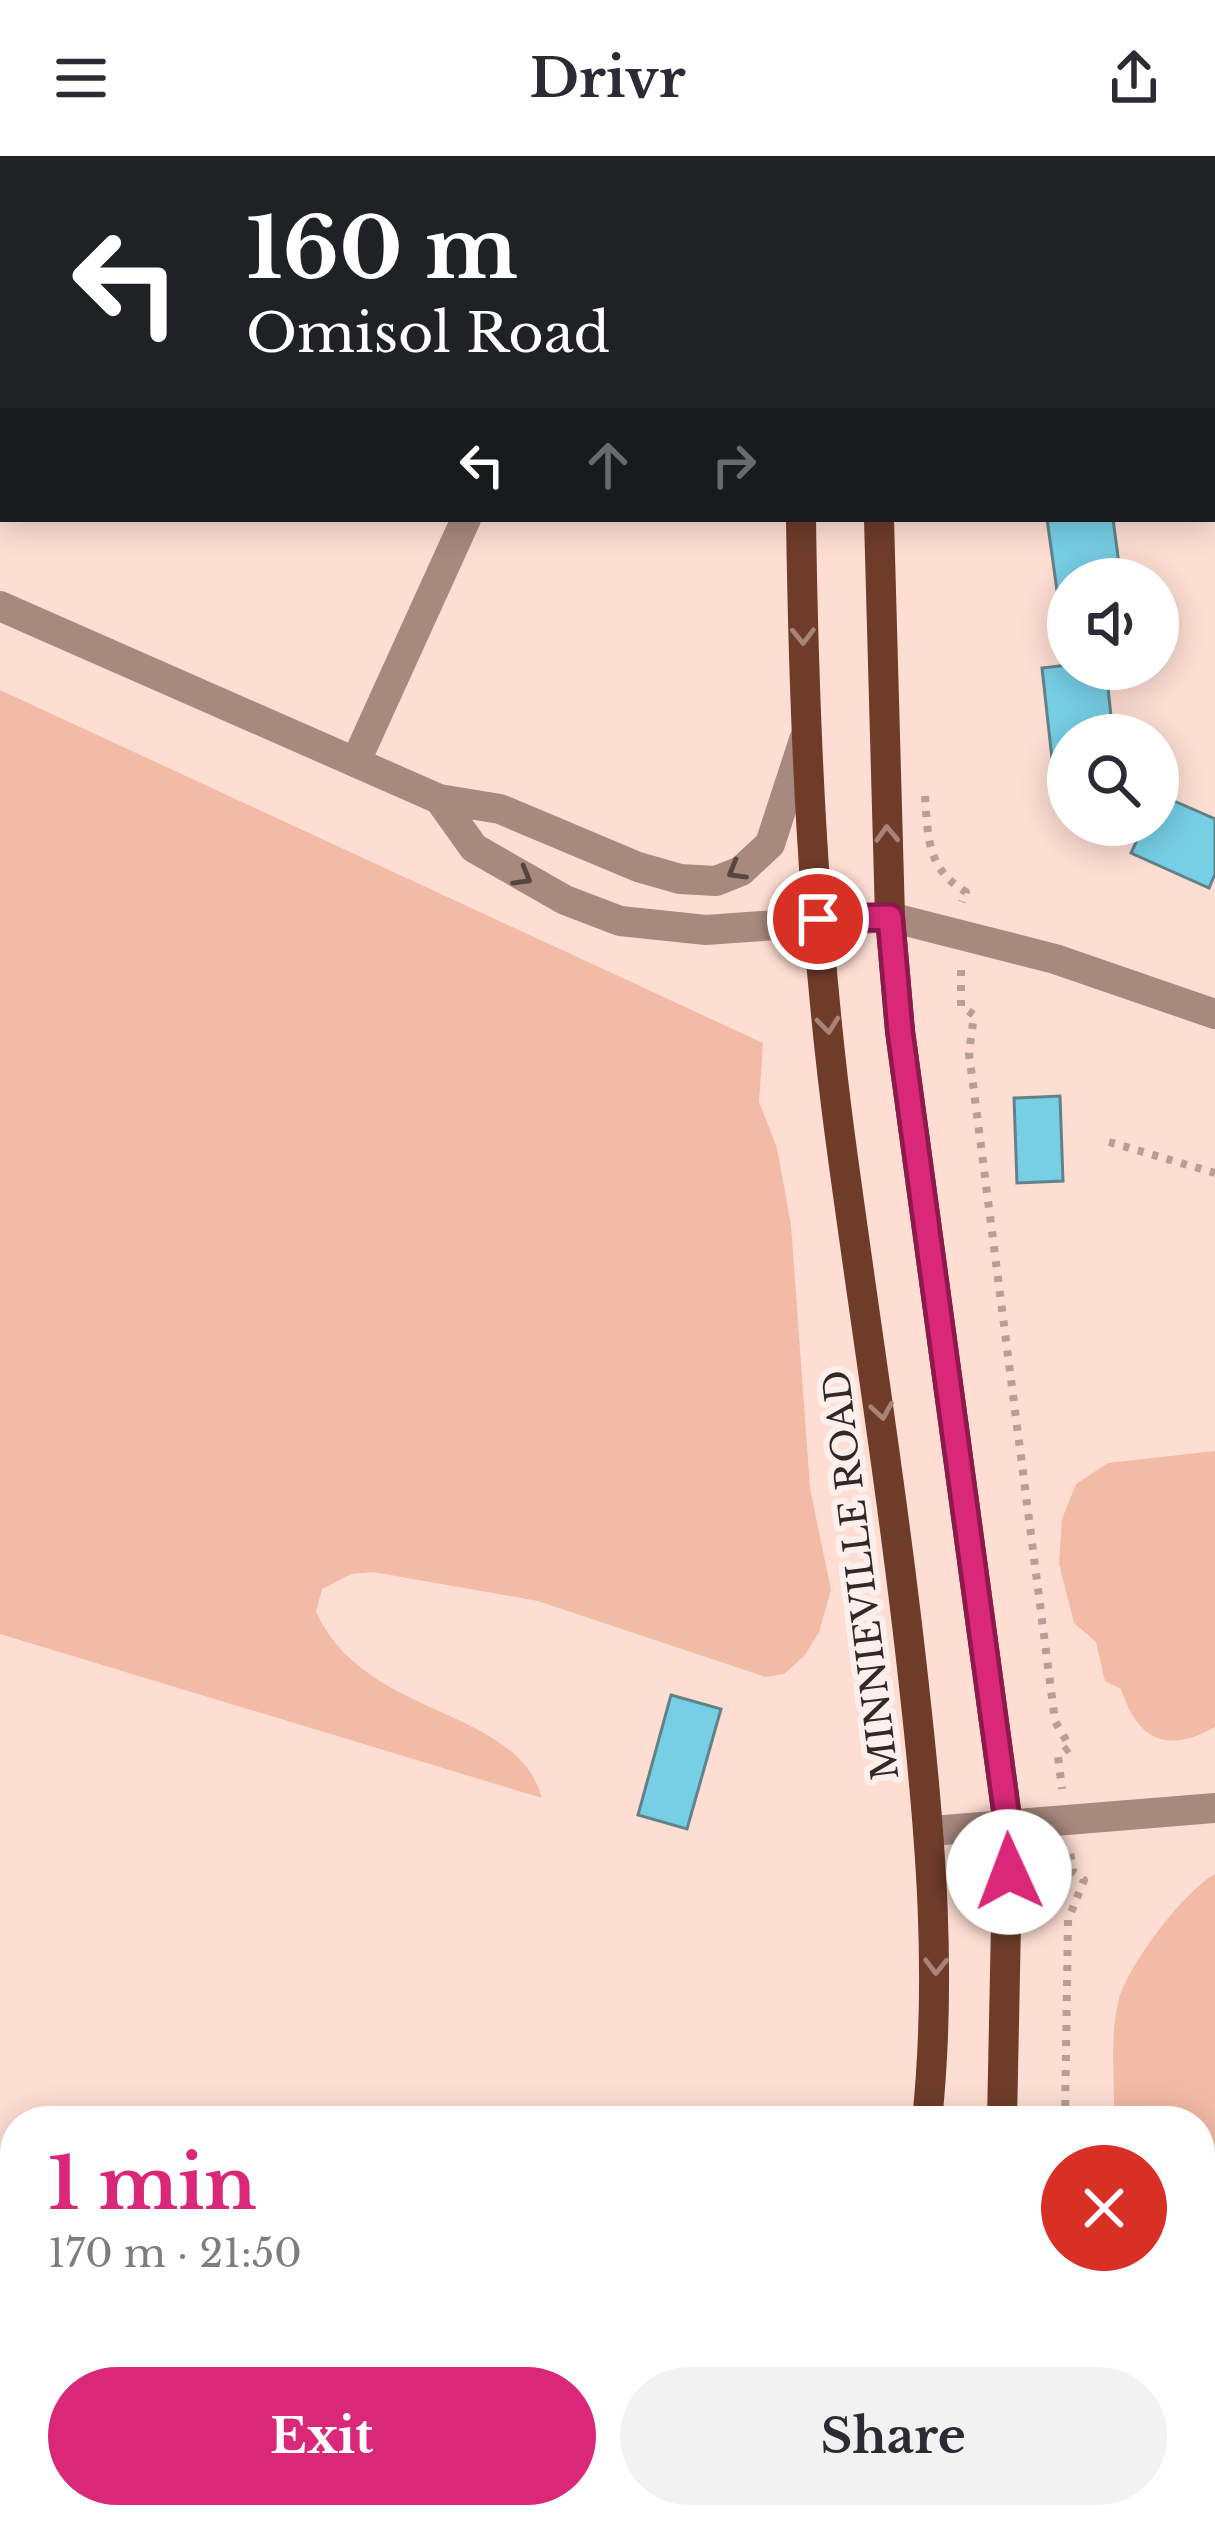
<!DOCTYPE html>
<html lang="en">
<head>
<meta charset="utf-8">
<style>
	:root { --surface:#fff; --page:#f2f2f3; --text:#2b2b33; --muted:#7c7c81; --accent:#db2777 }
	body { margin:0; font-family:"Libre Baskerville",serif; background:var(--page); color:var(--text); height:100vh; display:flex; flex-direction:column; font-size:45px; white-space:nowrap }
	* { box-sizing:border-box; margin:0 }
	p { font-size:39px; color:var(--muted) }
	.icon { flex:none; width:66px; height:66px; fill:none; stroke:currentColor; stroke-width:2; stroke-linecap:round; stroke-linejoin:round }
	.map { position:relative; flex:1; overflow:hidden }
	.panel { position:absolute; left:0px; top:1950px; width:1215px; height:423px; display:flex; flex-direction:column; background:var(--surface); border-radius:48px 48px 0 0; box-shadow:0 6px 30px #0003 }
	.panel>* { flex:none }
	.hud { position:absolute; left:0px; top:0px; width:1215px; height:366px; box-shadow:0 6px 30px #0003; background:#202124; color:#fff; overflow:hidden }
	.tools { position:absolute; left:1047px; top:402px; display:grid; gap:24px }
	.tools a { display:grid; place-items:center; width:132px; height:132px; border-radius:50%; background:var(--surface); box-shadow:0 6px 30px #0003; font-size:60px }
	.pin { position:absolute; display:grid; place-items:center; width:102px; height:102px; color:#fff; margin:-51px; border:6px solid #fff; border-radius:50%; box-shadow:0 3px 12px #0007 }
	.me { position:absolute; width:132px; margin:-66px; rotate:358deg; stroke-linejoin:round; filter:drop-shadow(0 0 9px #0008) }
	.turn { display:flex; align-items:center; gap:42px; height:252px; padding:0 48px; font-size:54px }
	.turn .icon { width:156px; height:156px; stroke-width:2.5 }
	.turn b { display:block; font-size:84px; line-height:102px }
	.lanes { display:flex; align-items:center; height:114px; padding:0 48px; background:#0003; justify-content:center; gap:60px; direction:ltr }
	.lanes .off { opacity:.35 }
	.round { display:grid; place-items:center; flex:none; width:126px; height:126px; border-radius:63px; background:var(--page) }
	.head { display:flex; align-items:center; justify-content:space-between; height:204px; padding:0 48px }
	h1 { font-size:72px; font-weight:700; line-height:90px; color:var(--accent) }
	.primary-button { display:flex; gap:24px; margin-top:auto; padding:24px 48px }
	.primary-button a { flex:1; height:138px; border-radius:72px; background:var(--accent); color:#fff; font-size:48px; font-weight:700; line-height:138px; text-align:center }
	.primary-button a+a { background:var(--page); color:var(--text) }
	header { display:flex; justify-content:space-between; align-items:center; height:156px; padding:0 48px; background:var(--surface); font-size:54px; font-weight:700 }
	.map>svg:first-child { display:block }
	.green { fill:#f3baa6 }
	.building { fill:#77cfe6; stroke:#62828a; stroke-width:3 }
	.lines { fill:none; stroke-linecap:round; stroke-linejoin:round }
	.path { stroke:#b79e96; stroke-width:8; stroke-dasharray:6 9; stroke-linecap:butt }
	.minor { stroke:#a8897e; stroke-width:30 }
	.major { stroke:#6f3c2a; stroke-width:30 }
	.oneway { stroke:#a88478 }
	.oneway2 { stroke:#56453f }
	.route-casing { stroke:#8e194d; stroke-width:30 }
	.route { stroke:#db2777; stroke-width:21 }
	.labels { text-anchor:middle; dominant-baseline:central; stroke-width:12; stroke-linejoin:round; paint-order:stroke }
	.street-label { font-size:36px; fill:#332824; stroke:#fdf0ec }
</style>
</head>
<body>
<header><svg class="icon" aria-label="menu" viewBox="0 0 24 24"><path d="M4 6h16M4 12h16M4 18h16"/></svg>Drivr<svg class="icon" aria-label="share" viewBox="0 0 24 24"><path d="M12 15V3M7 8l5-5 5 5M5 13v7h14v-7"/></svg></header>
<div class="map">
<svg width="1215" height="2371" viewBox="0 0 1215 2371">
	<rect width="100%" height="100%" fill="#feded3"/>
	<path class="green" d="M 0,534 L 763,887 L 759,946 L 777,992 L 791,1069 L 810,1332 L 831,1434 L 819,1476 L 805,1499 L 784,1518 L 766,1521 L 538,1445 L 373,1416 L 351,1418 L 322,1433 L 316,1456 C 366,1564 516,1549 542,1642 L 0,1478 Z
		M 1215,1295 L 1215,1571 C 1165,1599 1138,1583 1121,1533 L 1105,1525 L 1096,1486 L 1074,1467 L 1059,1408 L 1062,1363 L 1076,1328 L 1108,1307 Z
		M 1215,1718 L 1215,2371 L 1044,2371 L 1047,2358 L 1200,2358 L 1200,1965 L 1114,1965 C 1115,1928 1109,1879 1119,1843 C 1129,1808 1184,1735 1215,1718 Z"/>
	<path class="building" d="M 45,0 L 477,0 L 477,3 L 52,3 Z
		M 1047,363 L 1113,363 L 1121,423 L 1068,423 L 1068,478 L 1063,478 Z
		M 1068,509 L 1068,513 L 1106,513 L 1113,579 L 1068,579 L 1068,629 L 1055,630 L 1042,512 Z
		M 1158,638 L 1215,663 L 1215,718 L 1209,732 L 1131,697 L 1144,669 L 1158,669 Z
		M 1060,940 L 1063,1025 L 1017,1027 L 1014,942 Z
		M 671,1539 L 721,1553 L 687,1673 L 638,1659 Z"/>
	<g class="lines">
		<path class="path" d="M 927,3 L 928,0
			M 925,640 C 928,682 927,713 966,736 L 962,746
			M 961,814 L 961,850 L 974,859 L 969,897 L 1055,1565 L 1070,1591 L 1058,1600 L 1062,1633
			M 1109,986 L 1215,1017
			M 1065,1965 L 1068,1764 L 1084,1724 L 1073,1716 L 1070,1696
			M 1006,2371 L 1009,2358"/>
		<path class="minor" d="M 580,0 L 581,3
			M 0,75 L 3,76
			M 1215,96 L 1215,99
			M 0,450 L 439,643 L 500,653 L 638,711 L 680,723 L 716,725 L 741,715 L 770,688 L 804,584
			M 356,605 L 466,363
			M 439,643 L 474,692 L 565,744 L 620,765 L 706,774 L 890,761 L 1055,803 L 1215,858
			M 931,1675 L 1215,1652"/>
		<path class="major" d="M 812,3 L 812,0
			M 881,3 L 882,0
			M 801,363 C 804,569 813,776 840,980 C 865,1167 895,1352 915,1539 C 931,1683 942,1821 927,1965
			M 879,363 L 890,761 L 900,875 L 1008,1669 L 1002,1965
			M 865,2371 L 867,2358
			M 945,2371 L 947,2358"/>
	</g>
	<defs><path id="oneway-chevron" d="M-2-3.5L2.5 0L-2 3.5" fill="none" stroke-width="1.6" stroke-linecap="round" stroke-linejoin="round" transform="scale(3)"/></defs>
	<g class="oneway">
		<use href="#oneway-chevron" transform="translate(803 480) rotate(89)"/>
		<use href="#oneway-chevron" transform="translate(887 678) rotate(-92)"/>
		<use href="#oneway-chevron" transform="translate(828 869) rotate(84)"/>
		<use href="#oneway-chevron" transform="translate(882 1255) rotate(81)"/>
		<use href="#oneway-chevron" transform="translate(936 1810) rotate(91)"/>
	</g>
	<g class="oneway2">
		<use href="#oneway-chevron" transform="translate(736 715) rotate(150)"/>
		<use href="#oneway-chevron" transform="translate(523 721) rotate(30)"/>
	</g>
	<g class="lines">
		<g class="route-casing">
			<path id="route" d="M 818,763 L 890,761 L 900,875 L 1008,1669 L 1009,1716"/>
		</g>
		<use href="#route" class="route"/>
	</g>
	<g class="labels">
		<g class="street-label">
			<text transform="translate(861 1419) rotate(-97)">MINNIEVILLE ROAD</text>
		</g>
	</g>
</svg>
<div class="tools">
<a><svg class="icon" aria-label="sound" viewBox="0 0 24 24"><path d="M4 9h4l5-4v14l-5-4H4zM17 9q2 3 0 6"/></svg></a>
<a><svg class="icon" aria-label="search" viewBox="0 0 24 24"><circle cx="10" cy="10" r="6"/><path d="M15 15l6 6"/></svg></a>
</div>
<div class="pin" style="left:818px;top:763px;background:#d93025"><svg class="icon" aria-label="arrive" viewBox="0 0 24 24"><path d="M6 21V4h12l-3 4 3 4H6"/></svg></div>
<svg class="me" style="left:1009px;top:1716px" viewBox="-20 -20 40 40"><circle r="19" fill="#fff"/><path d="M0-13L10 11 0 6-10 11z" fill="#db2777"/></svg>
<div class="hud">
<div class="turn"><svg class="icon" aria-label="left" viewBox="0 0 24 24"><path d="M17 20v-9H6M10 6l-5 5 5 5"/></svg><div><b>160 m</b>Omisol Road</div></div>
<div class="lanes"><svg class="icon" aria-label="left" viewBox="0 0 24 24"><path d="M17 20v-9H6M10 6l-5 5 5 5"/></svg><svg class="icon off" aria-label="ahead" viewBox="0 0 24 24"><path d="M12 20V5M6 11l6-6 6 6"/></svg><svg class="icon off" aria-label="right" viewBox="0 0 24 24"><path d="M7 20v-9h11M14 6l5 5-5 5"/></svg></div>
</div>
<section class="panel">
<div class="head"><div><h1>1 min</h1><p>170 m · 21:50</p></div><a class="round" style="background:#d93025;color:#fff"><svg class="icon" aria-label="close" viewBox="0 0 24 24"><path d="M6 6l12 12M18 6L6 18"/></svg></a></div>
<div class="primary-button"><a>Exit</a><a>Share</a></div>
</section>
</div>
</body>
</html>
